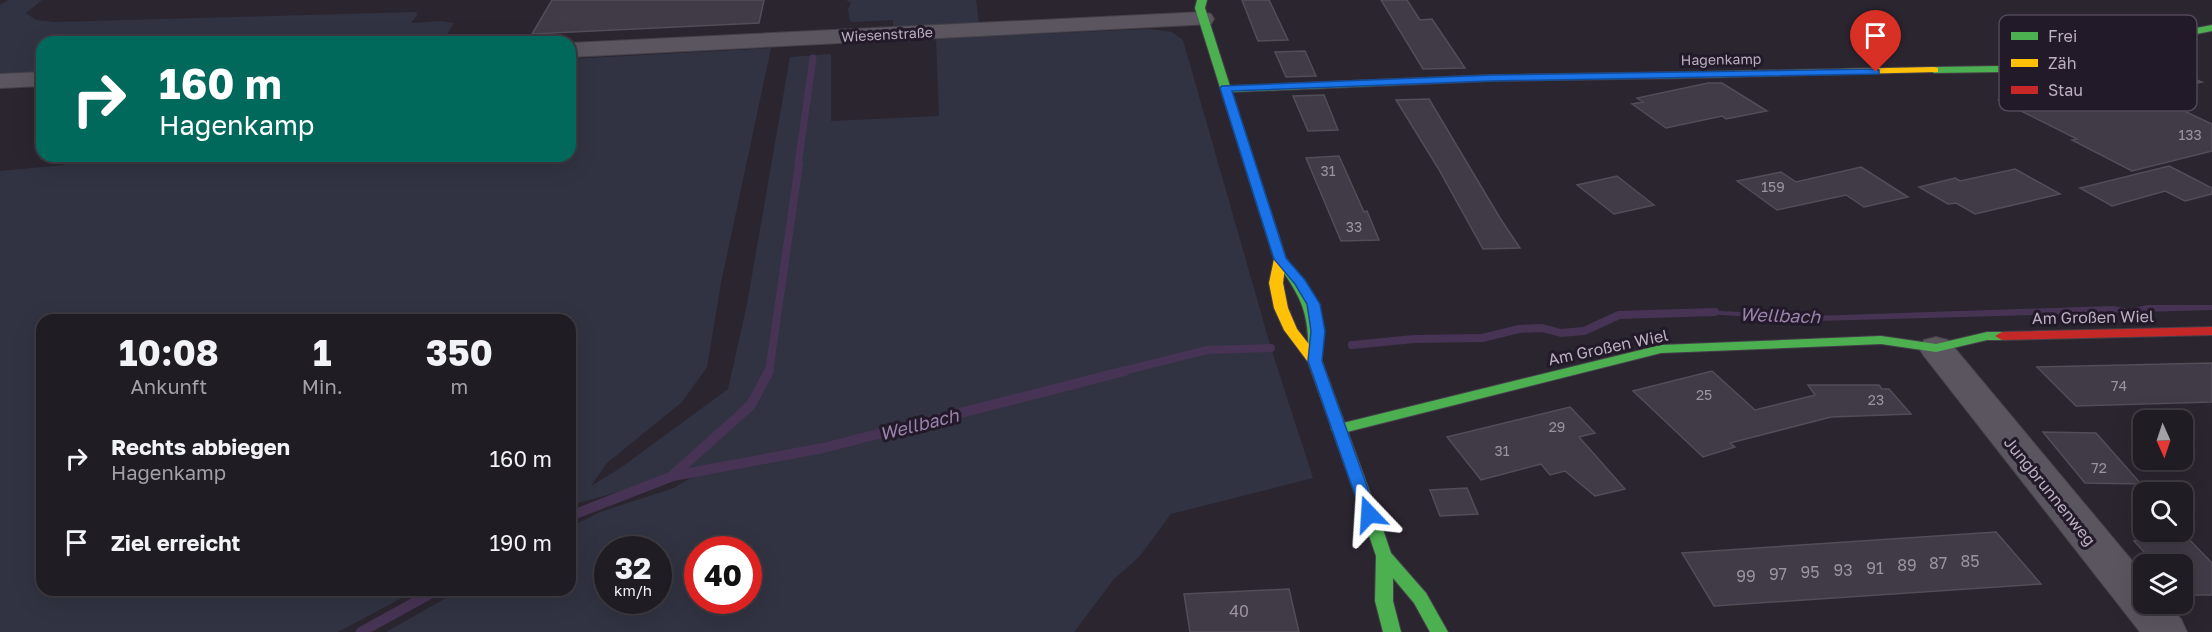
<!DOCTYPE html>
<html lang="de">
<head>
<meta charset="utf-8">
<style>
	:root { --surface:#201c24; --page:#2d2931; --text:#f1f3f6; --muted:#a2a1a6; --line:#3d3a41 }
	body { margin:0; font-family:"Golos Text",sans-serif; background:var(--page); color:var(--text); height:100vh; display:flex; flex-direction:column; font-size:22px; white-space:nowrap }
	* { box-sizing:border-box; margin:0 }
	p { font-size:20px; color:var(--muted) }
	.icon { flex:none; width:33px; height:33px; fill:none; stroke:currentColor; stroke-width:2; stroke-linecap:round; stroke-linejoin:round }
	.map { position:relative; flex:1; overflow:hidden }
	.panel { position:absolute; left:36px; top:314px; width:540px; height:282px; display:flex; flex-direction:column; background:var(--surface); border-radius:18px; box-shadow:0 6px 24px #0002,0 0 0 2px var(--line) }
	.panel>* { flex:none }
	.top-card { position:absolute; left:36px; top:36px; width:540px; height:126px; border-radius:18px; box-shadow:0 6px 24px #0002,0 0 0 2px var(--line); background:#00695c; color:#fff; overflow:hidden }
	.needle { width:39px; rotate:177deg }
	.tools { position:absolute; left:2133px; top:410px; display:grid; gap:12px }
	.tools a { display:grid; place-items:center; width:60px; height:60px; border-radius:12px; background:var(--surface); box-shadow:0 6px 24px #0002,0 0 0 2px var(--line); font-size:30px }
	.speed { position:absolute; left:594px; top:536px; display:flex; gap:12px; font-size:30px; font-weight:700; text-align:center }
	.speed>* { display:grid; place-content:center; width:78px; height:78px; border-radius:50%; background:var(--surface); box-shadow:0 6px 24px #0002,0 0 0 2px var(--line); line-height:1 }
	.speed small { font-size:15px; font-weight:400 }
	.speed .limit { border:9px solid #d22; background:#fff; color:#111 }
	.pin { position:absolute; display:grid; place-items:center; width:51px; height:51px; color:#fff; margin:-62px -26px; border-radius:50% 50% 50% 0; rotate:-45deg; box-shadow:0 0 6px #0007 }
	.pin .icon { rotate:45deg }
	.me { position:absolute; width:66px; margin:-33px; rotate:340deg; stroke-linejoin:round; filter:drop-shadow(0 0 4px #0008) }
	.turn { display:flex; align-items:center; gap:21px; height:126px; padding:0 24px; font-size:27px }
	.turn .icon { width:78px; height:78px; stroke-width:2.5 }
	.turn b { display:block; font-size:42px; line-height:51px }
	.eta { display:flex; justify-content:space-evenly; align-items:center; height:102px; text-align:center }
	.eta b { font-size:36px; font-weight:700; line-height:42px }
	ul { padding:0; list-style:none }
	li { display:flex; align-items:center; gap:18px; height:84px; padding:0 24px }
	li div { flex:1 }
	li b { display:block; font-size:22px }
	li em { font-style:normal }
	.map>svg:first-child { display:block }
	.green { fill:#313342; fill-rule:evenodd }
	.water { fill:#473454 }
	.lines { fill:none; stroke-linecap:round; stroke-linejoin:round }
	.stream-far2 { stroke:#473454; stroke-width:7 }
	.stream-far1 { stroke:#473454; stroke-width:8 }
	.stream { stroke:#473454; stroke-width:10 }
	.building { fill:#403b46; stroke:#534d58; stroke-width:1.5 }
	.street-casing { stroke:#454149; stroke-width:2 }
	.fast-casing { stroke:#45404a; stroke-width:2 }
	.slow-casing { stroke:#45404a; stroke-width:2 }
	.jam-casing { stroke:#45404a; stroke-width:2 }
	.street { fill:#5b555f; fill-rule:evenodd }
	.fast { fill:#4caf50; fill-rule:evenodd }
	.slow { fill:#ffc107; fill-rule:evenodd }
	.jam { fill:#c62828; fill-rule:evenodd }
	.route { fill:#1a73e8; stroke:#114b97; stroke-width:1.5 }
	.labels { text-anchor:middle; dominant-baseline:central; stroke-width:6; stroke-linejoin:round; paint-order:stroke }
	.far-street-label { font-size:14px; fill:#bbafc2; stroke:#231a29 }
	.number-label { font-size:14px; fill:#9c92a3 }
	.street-label { font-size:16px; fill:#bbafc2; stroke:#231a29 }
	.near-number-label { font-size:16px; fill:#9c92a3 }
	.water-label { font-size:18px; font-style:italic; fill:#9b81ad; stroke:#231a29 }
	.key { fill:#231a29; stroke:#514757; stroke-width:1.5 }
	.key-label { font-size:16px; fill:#bbafc2 }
</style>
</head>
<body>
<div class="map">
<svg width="2212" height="632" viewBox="0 0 2212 632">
	<rect width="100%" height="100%" fill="#2b2530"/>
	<path class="green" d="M 8,0 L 42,0 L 26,13 L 36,20 L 54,22 L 415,12 L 418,14 L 411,23 L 440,21 L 454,23 L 442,42 L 42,42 L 42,73 L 0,75 L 0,5 Z
		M 846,0 L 976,0 L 979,23 L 893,27 L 893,20 L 853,22 L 850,21 L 848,9 L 851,3 Z
		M 1150,29 L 1172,32 L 1183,40 L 1271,348 L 1313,478 L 1171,514 L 1139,557 L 1114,579 L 1074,632 L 386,632 L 460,590 L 570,590 L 570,527 L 600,512 L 674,488 L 707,468 L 578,503 L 570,507 L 570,320 L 42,320 L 42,590 L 417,590 L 338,632 L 0,632 L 0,171 L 64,165 L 74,156 L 570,156 L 570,59 L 771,48 L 721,283 L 707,367 L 682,402 L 607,463 L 591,486 L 619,469 L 728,389 L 747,304 L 790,57 L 831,54 L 831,121 L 939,116 L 936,38 ZM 608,549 L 658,549 L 658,600 L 608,600 ZM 698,549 L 748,549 L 748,600 L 698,600 Z"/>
	<path class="water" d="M 2147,305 L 2212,305 L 2212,310 L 1817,321 L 1707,314 L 1702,310 L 1812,316 L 2113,306 L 2130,309 Z"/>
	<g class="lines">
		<path class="stream-far2" d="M 798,165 L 813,58"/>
		<path class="stream-far1" d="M 1352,345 L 1414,339 L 1482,338 L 1519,329 L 1542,328 L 1561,333 L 1584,331 L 1619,315 L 1715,312
			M 769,372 L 799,164
			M 1119,372 L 1207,350 L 1271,348"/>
		<path class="stream" d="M 673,475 L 751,405 L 769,371
			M 570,516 L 673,476 L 823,448 L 1125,371
			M 361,632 L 437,590"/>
	</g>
	<path class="building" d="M 552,0 L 764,0 L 759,23 L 532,34 Z
		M 1242,0 L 1269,0 L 1288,40 L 1258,41 Z
		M 1381,0 L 1407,0 L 1420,20 L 1432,19 L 1465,68 L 1423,69 Z
		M 1305,51 L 1316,76 L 1286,77 L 1275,52 Z
		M 2083,62 L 2111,75 L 2161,65 L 2202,82 L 2148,94 L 2212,124 L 2212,151 L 2132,171 L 2072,140 L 2077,139 L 1999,100 L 2073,84 L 2045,70 Z
		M 1708,83 L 1722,83 L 1767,111 L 1726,119 L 1722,116 L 1666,128 L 1632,104 L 1643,102 L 1637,98 Z
		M 1324,95 L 1338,130 L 1308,131 L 1293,96 Z
		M 1429,99 L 1500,218 L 1520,248 L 1483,249 L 1438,168 L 1396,100 Z
		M 1339,156 L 1364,212 L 1367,211 L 1379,240 L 1341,241 L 1306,158 Z
		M 2169,166 L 2212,188 L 2212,194 L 2185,201 L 2165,191 L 2112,206 L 2080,188 Z
		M 1861,167 L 1908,197 L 1864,207 L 1846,195 L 1777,210 L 1737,181 L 1781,172 L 1796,182 Z
		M 2015,169 L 2060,194 L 1975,214 L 1956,203 L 1948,204 L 1919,187 L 1955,178 L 1960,181 Z
		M 1617,176 L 1654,205 L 1614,214 L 1577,185 Z
		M 2212,363 L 2212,402 L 2076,406 L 2037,367 Z
		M 1712,371 L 1755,410 L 1815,395 L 1808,385 L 1879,385 L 1882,389 L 1889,389 L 1911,414 L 1831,417 L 1730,443 L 1735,447 L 1703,457 L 1633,391 Z
		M 1570,407 L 1595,433 L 1579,437 L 1625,489 L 1595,496 L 1565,471 L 1550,475 L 1541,464 L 1481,480 L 1447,437 Z
		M 2043,432 L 2096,433 L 2141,484 L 2085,483 Z
		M 1467,488 L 1478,514 L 1440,516 L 1430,490 Z
		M 1996,532 L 2041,584 L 1714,606 L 1682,553 Z
		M 2182,532 L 2212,563 L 2212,595 L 2182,595 L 2182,564 L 2155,564 L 2134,541 L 2182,539 Z
		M 1289,589 L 1299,632 L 1190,632 L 1184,594 Z"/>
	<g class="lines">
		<g class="street-casing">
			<path id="street" d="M 1203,12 L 1211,14 L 1214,19 L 1211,24 L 570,57 L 570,43 Z
				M 42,72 L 42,86 L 0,88 L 0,74 Z
				M 1936,337 L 1948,340 L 2144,575 L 2144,603 L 2167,603 L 2181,619 L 2187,632 L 2140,632 L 1924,356 L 1919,348 L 1924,340 Z"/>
		</g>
		<g class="fast-casing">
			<path id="fast" d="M 1197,0 L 1207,0 L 1205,8 L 1230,86 L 1491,75 L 1687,72 L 1692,75 L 1687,78 L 1491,81 L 1232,92 L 1286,258 L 1305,284 L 1317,306 L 1322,330 L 1322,361 L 1315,366 L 1308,361 C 1310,312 1302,298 1274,259 L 1195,8 Z
				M 2212,25 L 2212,31 L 2001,72 L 1934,73 L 1929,70 L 1934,67 L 2001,66 Z
				M 1987,332 L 2002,332 L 2009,336 L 2002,340 L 1987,340 L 1936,352 L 1881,344 L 1661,353 L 1339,434 L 1334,433 L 1331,429 L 1334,425 L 1339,424 L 1661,345 L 1881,336 L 1936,344 Z
				M 1368,503 L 1374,505 L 1376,509 L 1391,553 L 1426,593 L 1448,632 L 1430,632 L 1414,603 L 1393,578 L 1393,601 L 1401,632 L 1383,632 L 1375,601 L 1376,556 L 1360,509 L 1362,505 Z"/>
		</g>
		<g class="slow-casing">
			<path id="slow" d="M 1934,67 L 1938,68 L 1938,72 L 1687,78 L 1682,75 L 1687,72 Z
				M 1280,255 L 1286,259 L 1283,283 L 1288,308 L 1297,329 L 1322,361 L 1376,509 L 1374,513 L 1368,515 L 1362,513 L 1360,509 L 1308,362 L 1284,330 L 1274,308 L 1269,283 L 1274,259 Z"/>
		</g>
		<g class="jam-casing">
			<path id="jam" d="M 2212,327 L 2212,335 L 2002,340 L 1995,336 L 2002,332 Z"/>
		</g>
		<use href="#street" class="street"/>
		<use href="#fast" class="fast"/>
		<use href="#slow" class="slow"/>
		<use href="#jam" class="jam"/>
	</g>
	<path class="route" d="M 1876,69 L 1879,70 L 1879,74 L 1491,81 L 1232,91 L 1286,258 L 1305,280 L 1320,304 L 1325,331 L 1322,361 L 1377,514 L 1375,518 L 1363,518 L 1308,361 L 1311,331 L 1307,304 L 1295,284 L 1274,259 L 1220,88 L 1222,86 L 1491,75 Z"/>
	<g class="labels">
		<g class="far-street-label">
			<text transform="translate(887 34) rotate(-3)">Wiesenstraße</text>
			<text transform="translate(1721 59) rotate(-1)">Hagenkamp</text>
		</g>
		<g class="number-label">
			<text x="2190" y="134">133</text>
			<text x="1328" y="170">31</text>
			<text x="1773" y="186">159</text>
			<text x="1354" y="226">33</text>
			<text x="2119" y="385">74</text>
			<text x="1704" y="394">25</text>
			<text x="1876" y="399">23</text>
			<text x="1557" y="426">29</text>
			<text x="1502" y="450">31</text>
			<text x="2099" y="467">72</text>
		</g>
		<g class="street-label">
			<text transform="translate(2093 317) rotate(-1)">Am Großen Wiel</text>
			<text transform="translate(1608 347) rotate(-12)">Am Großen Wiel</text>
			<text transform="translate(2050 491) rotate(51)">Jungbrunnenweg</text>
		</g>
		<g class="near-number-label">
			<text x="1970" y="561">85</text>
			<text x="1938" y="563">87</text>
			<text x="1907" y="565">89</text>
			<text x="1875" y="568">91</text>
			<text x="1843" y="570">93</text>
			<text x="1810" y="572">95</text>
			<text x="1778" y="574">97</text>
			<text x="1746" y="576">99</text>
			<text x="1239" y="611">40</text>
		</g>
		<g class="water-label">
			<text transform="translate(1780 315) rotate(2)">Wellbach</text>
			<text transform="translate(919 424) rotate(-14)">Wellbach</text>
		</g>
	</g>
	<rect x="1999" y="15" width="198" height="96" rx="9" class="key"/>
	<rect x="2011" y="32" width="27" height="8" fill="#4caf50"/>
	<rect x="2011" y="59" width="27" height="8" fill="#ffc107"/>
	<rect x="2011" y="86" width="27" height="8" fill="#c62828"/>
	<g class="key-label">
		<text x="2048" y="42">Frei</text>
		<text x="2048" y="69">Zäh</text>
		<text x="2048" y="96">Stau</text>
	</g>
</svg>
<div class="tools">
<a><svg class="needle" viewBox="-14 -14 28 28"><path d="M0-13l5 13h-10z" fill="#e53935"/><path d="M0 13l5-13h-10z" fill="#a2a1a6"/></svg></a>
<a><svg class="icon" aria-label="search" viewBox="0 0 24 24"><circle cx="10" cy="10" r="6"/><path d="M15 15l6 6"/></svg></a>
<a><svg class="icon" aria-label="layers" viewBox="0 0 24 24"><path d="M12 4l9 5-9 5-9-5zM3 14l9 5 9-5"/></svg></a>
</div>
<div class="speed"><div>32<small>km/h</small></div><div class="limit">40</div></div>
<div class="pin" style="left:1876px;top:72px;background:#d93025"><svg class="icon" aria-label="arrive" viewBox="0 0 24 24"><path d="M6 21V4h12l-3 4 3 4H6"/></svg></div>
<svg class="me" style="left:1369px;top:514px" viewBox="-20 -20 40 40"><path d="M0-17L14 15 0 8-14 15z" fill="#1a73e8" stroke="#fff" stroke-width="4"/></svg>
<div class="top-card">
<div class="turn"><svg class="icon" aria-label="right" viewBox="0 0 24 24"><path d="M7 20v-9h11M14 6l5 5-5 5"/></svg><div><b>160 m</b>Hagenkamp</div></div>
</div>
<section class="panel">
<div class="eta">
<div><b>10:08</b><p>Ankunft</p></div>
<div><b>1</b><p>Min.</p></div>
<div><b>350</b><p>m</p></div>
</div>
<ul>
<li><svg class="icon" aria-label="right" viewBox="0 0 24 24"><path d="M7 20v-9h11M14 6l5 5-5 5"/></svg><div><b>Rechts abbiegen</b><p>Hagenkamp</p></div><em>160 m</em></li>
<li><svg class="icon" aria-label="arrive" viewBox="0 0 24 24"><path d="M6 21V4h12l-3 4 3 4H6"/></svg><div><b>Ziel erreicht</b></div><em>190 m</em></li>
</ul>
</section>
</div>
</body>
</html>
